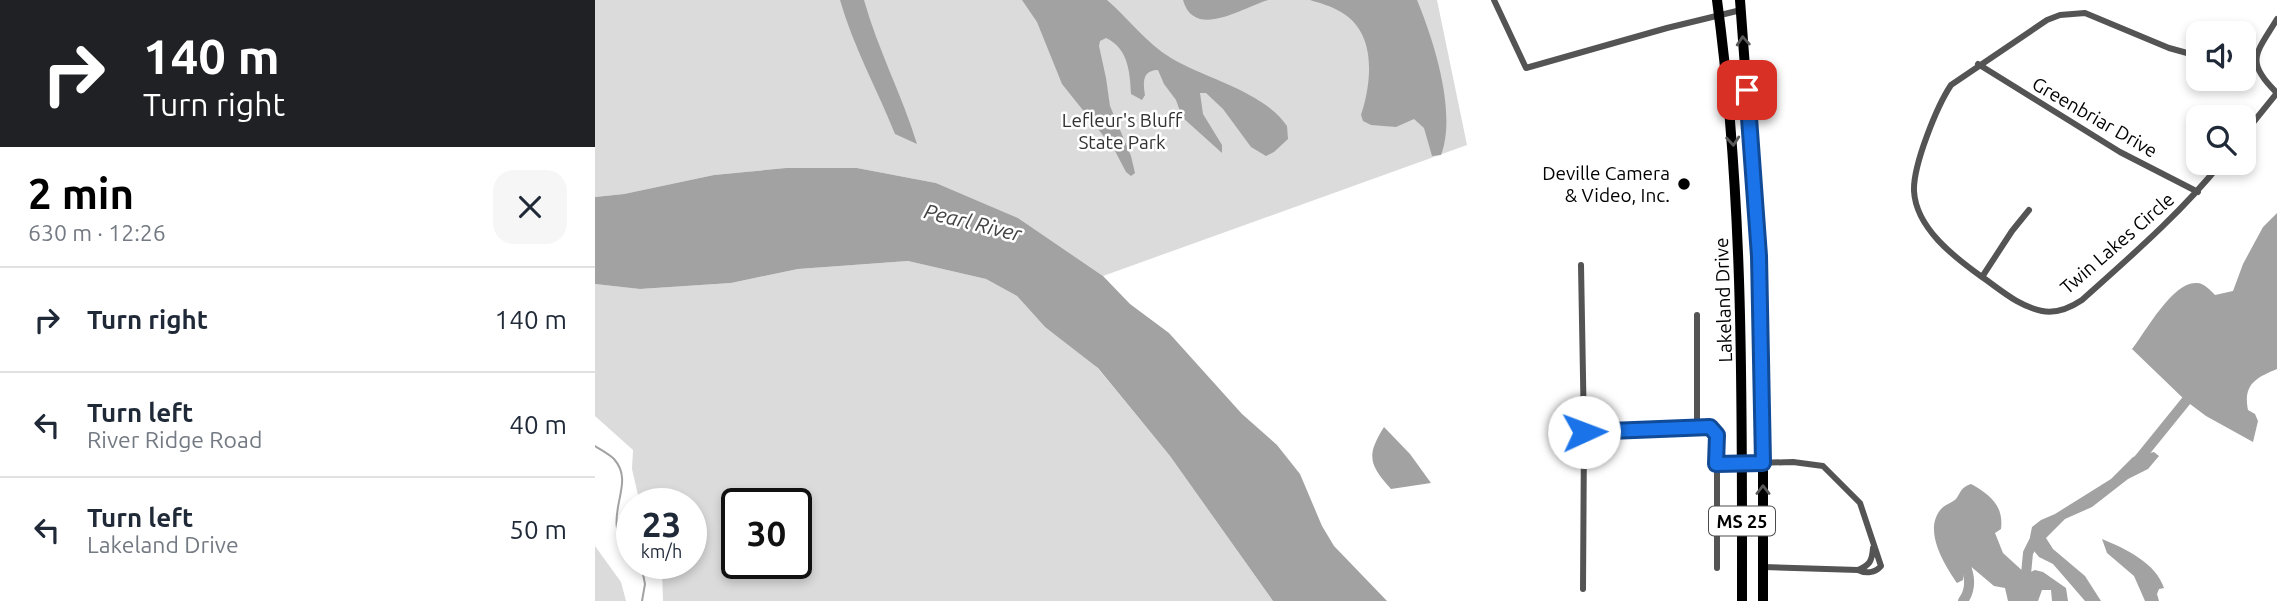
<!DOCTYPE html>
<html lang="en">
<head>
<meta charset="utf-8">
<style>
	:root { --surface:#fff; --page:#f6f6f7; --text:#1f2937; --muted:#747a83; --line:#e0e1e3; --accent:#000 }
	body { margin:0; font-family:Ubuntu,sans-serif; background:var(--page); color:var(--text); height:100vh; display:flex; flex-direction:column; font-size:26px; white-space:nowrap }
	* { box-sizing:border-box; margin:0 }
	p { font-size:23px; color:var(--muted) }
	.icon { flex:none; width:38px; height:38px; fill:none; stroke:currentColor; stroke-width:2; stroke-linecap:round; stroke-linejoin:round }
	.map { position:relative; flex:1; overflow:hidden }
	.side { display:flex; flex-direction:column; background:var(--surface); width:595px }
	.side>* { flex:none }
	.top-card { background:#202124; color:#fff; overflow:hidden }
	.buttons { position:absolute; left:1591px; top:21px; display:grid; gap:14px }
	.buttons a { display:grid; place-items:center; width:70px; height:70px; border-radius:14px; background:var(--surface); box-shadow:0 4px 10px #0003; font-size:35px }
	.speed { position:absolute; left:21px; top:488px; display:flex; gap:14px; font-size:35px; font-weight:700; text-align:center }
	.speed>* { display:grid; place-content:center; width:91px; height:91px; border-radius:50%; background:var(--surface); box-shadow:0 4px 10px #0003; line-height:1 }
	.speed small { font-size:18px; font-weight:400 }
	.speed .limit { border:4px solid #111; border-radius:10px; background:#fff; color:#111 }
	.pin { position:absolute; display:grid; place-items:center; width:60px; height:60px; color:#fff; margin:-30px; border-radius:14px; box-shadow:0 4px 10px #0006 }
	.me { position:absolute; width:77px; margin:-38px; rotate:88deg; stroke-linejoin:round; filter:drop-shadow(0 0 5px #0008) }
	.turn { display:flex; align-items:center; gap:24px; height:147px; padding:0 28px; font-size:32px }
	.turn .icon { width:91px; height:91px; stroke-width:2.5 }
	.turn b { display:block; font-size:49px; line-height:60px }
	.round { display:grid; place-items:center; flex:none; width:74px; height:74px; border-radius:21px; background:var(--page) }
	.overview { display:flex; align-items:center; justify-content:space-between; height:119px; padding:0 28px }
	h1 { font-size:42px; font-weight:700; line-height:52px; color:var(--accent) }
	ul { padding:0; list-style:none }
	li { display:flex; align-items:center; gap:21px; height:105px; padding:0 28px; border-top:2px solid var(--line) }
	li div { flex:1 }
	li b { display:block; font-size:26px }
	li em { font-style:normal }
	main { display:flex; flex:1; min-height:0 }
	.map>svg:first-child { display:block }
	.green { fill:#dbdbdb; fill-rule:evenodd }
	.water { fill:#a2a2a2 }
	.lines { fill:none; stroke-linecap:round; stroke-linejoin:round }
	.stream { stroke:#a2a2a2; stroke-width:2 }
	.river { stroke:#a2a2a2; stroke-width:10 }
	.minor { stroke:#545454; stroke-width:6 }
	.highway { stroke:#000; stroke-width:10 }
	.oneway { stroke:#595959 }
	.route-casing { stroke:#114b97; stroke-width:18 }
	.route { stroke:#1a73e8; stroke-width:12 }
	.poi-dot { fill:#000; stroke:#fff; stroke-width:2.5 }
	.labels { text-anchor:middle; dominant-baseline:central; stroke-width:5; stroke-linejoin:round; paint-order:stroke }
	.shield { fill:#fff; stroke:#4c4c4c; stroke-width:2 }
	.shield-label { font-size:18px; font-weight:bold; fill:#000 }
	.street-label { font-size:19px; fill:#000; stroke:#fff }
	.park-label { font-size:19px; fill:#323232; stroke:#fff }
	.poi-label { font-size:19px; fill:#000; stroke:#fff; text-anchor:end }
	.water-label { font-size:21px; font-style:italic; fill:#434343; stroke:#fff }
</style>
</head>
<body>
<main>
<section class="side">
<div class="top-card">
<div class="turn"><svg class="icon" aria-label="right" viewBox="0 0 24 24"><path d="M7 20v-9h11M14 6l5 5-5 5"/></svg><div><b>140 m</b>Turn right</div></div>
</div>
<div class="overview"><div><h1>2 min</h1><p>630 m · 12:26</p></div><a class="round"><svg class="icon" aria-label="close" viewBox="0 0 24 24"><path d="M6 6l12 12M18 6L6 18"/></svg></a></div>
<ul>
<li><svg class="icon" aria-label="right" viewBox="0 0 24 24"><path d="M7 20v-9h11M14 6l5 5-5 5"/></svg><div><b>Turn right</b></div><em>140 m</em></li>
<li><svg class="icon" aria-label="left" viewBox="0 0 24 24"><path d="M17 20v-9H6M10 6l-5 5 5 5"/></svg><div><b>Turn left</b><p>River Ridge Road</p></div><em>40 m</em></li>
<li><svg class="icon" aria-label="left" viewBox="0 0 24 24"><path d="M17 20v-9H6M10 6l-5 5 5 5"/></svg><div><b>Turn left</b><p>Lakeland Drive</p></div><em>50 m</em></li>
</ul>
</section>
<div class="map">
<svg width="1682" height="601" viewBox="0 0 1682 601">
	<rect width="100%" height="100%" fill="#fff"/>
	<path class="green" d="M 0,0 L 842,0 L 872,145 L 508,276 L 423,218 L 341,183 L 262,168 L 191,168 L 119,175 L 29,194 L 0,197 Z
		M 313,261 L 391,279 L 422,296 L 450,327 L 496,360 L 575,456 L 678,601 L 68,601 L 67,572 L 62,564 L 96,564 L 96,504 L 45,504 L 37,469 L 38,450 L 0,416 L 0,284 L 46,289 L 136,283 L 203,269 ZM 142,504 L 201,504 L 201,564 L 142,564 Z
		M 0,546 L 26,582 L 31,601 L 0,601 Z"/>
	<path class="water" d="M 245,0 L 269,0 C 283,50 307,95 322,144 L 300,134 C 282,89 258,46 245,0 Z
		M 427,0 L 512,0 C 534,19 551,43 576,58 C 611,79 668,91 692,126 L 693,139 L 679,152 L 671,156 L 656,147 L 628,109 L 611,93 L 605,93 L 608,114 L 627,145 L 627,153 L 587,117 L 581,100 L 569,84 L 563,70 C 547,70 548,83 550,95 L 547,100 L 536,94 C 535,72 533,48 511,38 L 505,41 L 504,46 L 511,78 L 515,106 L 536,156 L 540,173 L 536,176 L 531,172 L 519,149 L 467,84 L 442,22 Z
		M 588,0 L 673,0 C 647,8 599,40 588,0 Z
		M 715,0 L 822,0 C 839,41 862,113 846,155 L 837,156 L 829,128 L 819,119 L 801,127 L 776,125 L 768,121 L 766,115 C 777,81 782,33 746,12 C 736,6 725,3 715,0 Z
		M 191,168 L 262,168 L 341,183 L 423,218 L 508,276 L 535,304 L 574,333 L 647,414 L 682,445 L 705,474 L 727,526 L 739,546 L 792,601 L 678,601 L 575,456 L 503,368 L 450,327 L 422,296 L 391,279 L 313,261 L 203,269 L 136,283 L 45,289 L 0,284 L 0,197 L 29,194 L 119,175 Z
		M 1682,213 L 1682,369 C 1660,378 1648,385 1653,410 L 1660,414 L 1663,421 L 1658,442 L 1611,416 L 1591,401 L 1537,349 C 1551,331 1578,281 1602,283 C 1609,283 1615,290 1620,295 L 1638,291 L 1648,264 L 1668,227 Z
		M 789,427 L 815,454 L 836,483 L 796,489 C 774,464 771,456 789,427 Z
		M 1559,452 L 1564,456 L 1553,469 L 1533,479 L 1497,507 L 1470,519 L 1451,538 L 1458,549 L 1490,576 L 1506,601 L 1490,601 L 1458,564 L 1444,557 L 1439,551 L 1435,537 L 1437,527 L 1446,520 L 1460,514 L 1516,479 L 1538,457 Z
		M 1376,484 C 1394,494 1409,505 1406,529 L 1400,533 L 1408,553 L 1431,574 L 1440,570 L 1448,572 L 1471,588 L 1473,601 L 1457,601 L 1456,590 L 1447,590 L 1443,601 L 1413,601 L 1410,588 L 1399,586 L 1374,565 L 1370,567 L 1368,580 L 1362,583 C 1349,564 1327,529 1347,508 C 1351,504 1357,503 1361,499 C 1366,492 1366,487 1376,484 Z
		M 1507,539 C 1531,549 1561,563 1569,588 L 1564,589 L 1562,594 L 1564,601 L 1550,601 L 1539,576 L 1512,553 Z"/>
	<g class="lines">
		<path class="stream" d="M 0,446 C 6,450 14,454 19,459 C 44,487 0,519 37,555
			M 46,564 L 50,584 L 47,601"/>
		<path class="river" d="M 1540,464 L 1591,401
			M 1367,555 C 1373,570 1379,586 1368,601
			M 1419,581 L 1431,574 L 1433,553 L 1443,533"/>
		<path class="minor" d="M 899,0 L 931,68 L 1072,28 L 1146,10
			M 1682,19 C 1661,54 1649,61 1682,93
			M 1603,56 L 1574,48 L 1490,13 L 1465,15 L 1452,20 L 1356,85 C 1342,106 1318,165 1319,191 C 1321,228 1359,257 1387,277 C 1406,290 1423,306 1447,311 C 1462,314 1475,308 1487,300 C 1536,256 1585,214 1626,163
			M 1383,64 L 1525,152 L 1603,192
			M 1648,64 L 1661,65
			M 1648,135 L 1682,93
			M 986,265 L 989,432 L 988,589
			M 1387,277 L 1417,231 L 1434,210
			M 1102,315 L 1102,429 L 1115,427 L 1122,435 L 1122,568
			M 989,432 L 1102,429
			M 1121,464 L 1198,462 L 1228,466 L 1265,503 L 1286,566 C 1280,573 1271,574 1263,570 L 1168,567
			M 1263,570 C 1275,565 1277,561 1278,548"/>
		<path class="highway" d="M 1122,0 C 1149,200 1147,400 1147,601
			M 1145,0 L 1164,256 L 1168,383 L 1168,601"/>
	</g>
	<defs><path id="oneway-chevron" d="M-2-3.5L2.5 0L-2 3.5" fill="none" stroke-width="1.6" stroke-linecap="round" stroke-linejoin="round" transform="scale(1.75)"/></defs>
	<g class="oneway">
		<use href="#oneway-chevron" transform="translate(1148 41) rotate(-94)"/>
		<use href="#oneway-chevron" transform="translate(1138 141) rotate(85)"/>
		<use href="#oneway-chevron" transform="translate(1168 490) rotate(-90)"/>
	</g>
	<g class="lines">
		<g class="route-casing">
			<path id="route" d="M 989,432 L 1115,427 L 1122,435 L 1121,464 L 1168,463 L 1164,256 L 1152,90"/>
		</g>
		<use href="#route" class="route"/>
	</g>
	<circle class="poi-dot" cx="1089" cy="184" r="7"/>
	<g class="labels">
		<rect class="shield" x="1114" y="506.5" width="66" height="29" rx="5"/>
		<g class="shield-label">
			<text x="1147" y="521">MS 25</text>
		</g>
		<g class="street-label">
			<text transform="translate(1500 117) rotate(30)">Greenbriar Drive</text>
			<text transform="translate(1522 243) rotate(-41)">Twin Lakes Circle</text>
			<text transform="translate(1128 300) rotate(-92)">Lakeland Drive</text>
		</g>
		<g class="park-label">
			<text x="527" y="120">Lefleur's Bluff<tspan x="527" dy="22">State Park</tspan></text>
		</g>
		<g class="poi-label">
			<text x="1075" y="173">Deville Camera<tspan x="1075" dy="22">&amp; Video, Inc.</tspan></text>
		</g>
		<g class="water-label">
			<text transform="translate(378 222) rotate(14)">Pearl River</text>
		</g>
	</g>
</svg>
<div class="buttons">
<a><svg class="icon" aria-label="sound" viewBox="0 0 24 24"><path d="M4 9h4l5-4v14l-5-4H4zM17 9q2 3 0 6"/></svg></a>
<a><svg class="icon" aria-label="search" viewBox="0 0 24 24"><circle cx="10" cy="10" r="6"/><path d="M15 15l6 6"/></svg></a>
</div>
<div class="speed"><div>23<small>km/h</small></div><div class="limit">30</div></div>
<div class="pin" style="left:1152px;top:90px;background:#d93025"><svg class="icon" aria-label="arrive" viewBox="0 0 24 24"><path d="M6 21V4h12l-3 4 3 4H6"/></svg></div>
<svg class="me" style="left:989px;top:432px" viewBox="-20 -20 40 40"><circle r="19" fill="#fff"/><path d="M0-13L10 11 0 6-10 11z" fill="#1a73e8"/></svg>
</div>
</main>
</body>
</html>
